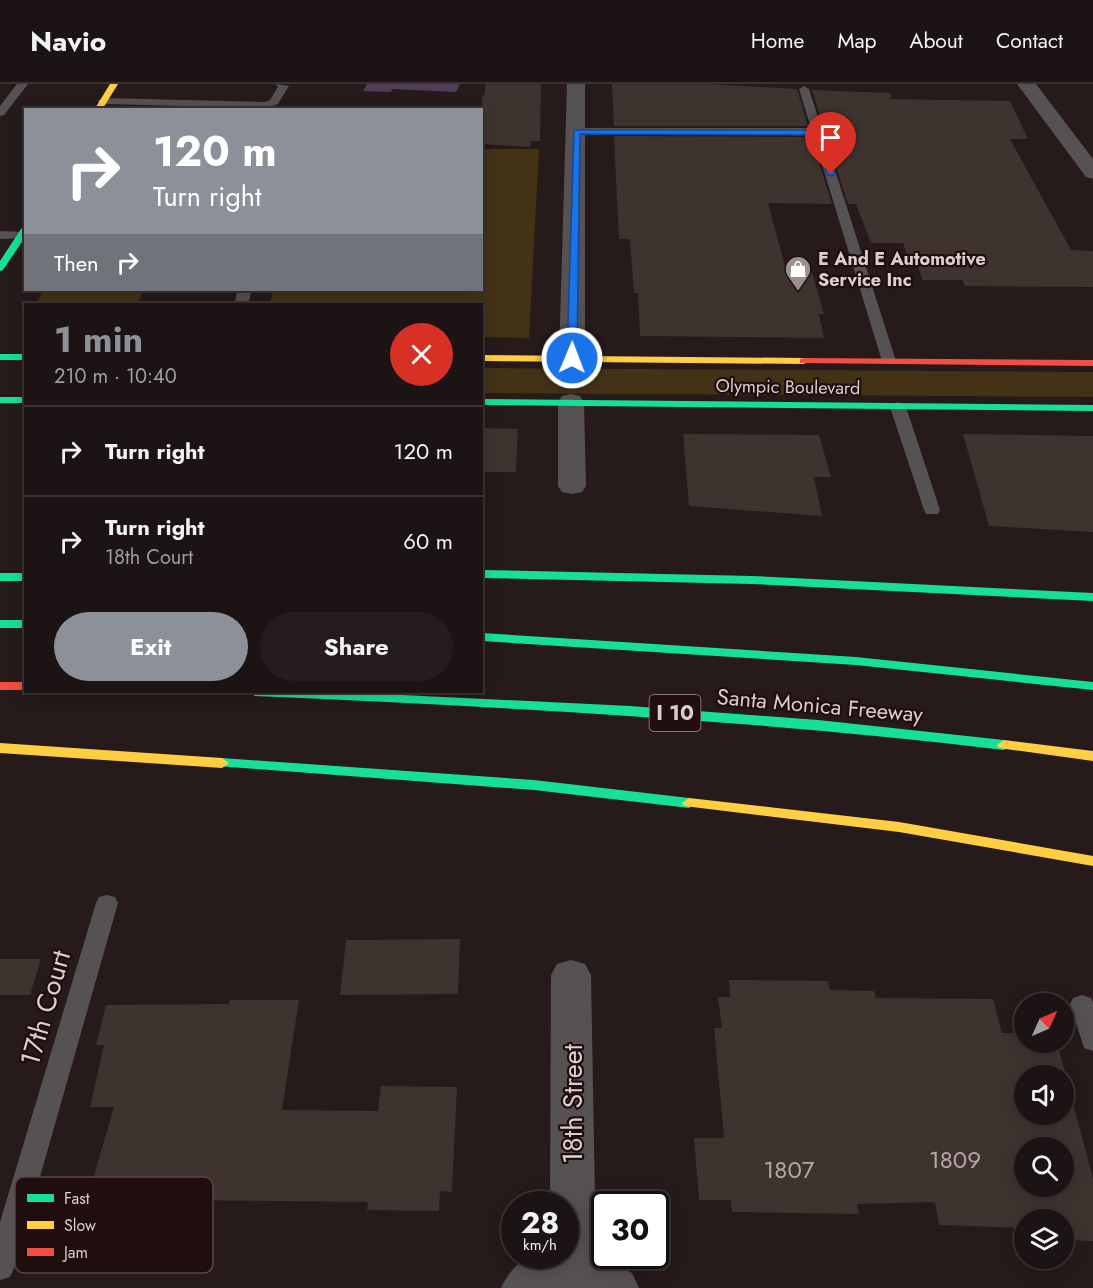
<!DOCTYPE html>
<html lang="en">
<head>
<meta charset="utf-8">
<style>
	:root { --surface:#1c1414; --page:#251d1d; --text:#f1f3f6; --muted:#a09ea0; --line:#3a3334; --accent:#8c9099 }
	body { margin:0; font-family:Jost,sans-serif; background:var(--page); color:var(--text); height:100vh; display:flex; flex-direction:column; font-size:22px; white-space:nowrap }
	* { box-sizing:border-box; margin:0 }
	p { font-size:20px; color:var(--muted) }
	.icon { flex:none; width:33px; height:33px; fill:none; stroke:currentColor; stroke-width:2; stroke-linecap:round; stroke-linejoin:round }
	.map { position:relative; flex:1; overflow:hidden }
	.side { position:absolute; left:24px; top:219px; width:459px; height:390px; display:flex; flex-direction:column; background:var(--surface); border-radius:0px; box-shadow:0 3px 15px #0003,0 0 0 2px var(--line) }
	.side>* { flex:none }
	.top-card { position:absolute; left:24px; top:24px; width:459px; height:183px; border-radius:0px; box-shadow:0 3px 15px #0003,0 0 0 2px var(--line); background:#8c9099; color:#fff; overflow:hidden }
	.needle { width:39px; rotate:45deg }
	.controls { position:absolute; left:1014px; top:909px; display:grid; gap:12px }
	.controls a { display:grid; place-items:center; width:60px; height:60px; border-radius:50%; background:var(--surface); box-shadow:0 3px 15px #0003,0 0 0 2px var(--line); font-size:30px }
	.speed { position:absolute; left:501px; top:1107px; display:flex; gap:12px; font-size:30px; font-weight:700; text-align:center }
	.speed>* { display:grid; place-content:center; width:78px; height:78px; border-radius:50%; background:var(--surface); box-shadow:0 3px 15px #0003,0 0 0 2px var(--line); line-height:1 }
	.speed small { font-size:15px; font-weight:400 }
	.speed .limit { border:3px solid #111; border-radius:9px; background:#fff; color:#111 }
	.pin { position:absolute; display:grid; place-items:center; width:51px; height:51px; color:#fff; margin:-62px -26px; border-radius:50% 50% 50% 0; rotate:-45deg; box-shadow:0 0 6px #0007 }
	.pin .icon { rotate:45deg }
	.me { position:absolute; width:66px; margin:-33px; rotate:1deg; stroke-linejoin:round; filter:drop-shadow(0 0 4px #0008) }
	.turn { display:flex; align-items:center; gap:21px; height:126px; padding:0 30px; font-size:27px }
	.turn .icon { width:78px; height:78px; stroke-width:2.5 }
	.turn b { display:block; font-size:42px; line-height:51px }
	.then { display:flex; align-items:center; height:57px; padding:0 30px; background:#0003; gap:12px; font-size:22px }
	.round { display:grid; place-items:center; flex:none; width:63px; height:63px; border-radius:32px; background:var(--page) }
	.summary { display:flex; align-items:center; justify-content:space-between; height:102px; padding:0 30px }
	h1 { font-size:36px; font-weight:700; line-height:45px; color:var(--accent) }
	.cta { display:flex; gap:12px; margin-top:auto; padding:12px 30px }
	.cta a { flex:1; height:69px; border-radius:36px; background:var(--accent); color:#fff; font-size:24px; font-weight:700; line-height:69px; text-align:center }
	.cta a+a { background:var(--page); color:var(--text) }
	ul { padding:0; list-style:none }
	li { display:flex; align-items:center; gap:18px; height:90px; padding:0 30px; border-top:2px solid var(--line) }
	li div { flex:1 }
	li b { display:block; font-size:22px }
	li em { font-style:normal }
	header { display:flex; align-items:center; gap:36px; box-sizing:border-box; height:84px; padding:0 30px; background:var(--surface); border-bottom:2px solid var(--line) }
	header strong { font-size:28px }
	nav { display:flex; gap:33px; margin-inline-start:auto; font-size:21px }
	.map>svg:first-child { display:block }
	.green { fill:#433216 }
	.water { fill:#523d58 }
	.building { fill:#3e332f; fill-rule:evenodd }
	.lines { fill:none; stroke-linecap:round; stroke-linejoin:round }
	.lane { fill:#565152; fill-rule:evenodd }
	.street { fill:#565152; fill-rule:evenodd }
	.fast { fill:#16e098; fill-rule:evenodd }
	.slow { fill:#ffcf43; fill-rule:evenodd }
	.jam { fill:#f24e42; fill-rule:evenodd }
	.route { fill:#1a73e8; stroke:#114b97; stroke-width:1.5 }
	.labels { text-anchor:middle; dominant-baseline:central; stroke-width:4.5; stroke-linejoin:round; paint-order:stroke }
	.far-poi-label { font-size:18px; font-weight:bold; fill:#dccece; stroke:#200d0e; text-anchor:start }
	.far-street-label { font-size:18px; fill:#dccece; stroke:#200d0e }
	.shield { fill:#200d0e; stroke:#a49494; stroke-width:1.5 }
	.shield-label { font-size:21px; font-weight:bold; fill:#dccece }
	.street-label { font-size:22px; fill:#dccece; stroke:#200d0e }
	.near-number-label { font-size:24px; fill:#b4a7a6 }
	.near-street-label { font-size:27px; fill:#dccece; stroke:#200d0e }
	.key { fill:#200d0e; stroke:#584748; stroke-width:1.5 }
	.key-label { font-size:16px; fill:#dccece }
</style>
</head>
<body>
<header>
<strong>Navio</strong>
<nav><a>Home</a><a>Map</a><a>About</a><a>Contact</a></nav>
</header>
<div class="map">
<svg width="1093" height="1204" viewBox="0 0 1093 1204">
	<rect width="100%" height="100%" fill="#261a1a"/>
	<path class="green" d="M 482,65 L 539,65 L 529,254 L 482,253 L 482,220 L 269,220 L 274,206 L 482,206 Z
		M 44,206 L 144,206 L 137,220 L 35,220 Z
		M 482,284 L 1093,288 L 1093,313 L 482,309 Z"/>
	<path class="water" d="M 367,0 L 460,0 L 456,8 L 392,5 L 391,8 L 363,7 Z"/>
	<path class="building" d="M 486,0 L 541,0 L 540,57 L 531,57 L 530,63 L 482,60 L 482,13 L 484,13 Z
		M 612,0 L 707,0 L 797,5 L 808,42 L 614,42 Z
		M 812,6 L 891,9 L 890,15 L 1010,17 L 1028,55 L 1010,55 L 1071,166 L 1093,167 L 1093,203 L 965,202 L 962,196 L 923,196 L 918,183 L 911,183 L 903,159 L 871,159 L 856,120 L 848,120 Z
		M 614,52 L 811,53 L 832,120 L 768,119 L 787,189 L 812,189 L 824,230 L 819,230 L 824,254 L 640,252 L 638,209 L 634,209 L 630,155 L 619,155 Z
		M 482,344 L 518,345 L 516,388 L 482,388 Z
		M 683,350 L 819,351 L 831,393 L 814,393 L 822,432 L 689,422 Z
		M 963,350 L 1093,352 L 1093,448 L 989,442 Z
		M 460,855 L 458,910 L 340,911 L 346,856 Z
		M 0,875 L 41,875 L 30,911 L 0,911 Z
		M 729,896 L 828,897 L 830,906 L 874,907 L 876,914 L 993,915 L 1002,949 L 1024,949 L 1024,958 L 1057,958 L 1093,1095 L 1093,1157 L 1064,1156 L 1064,1136 L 1024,1136 L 1024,1144 L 939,1141 L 935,1118 L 857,1120 L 859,1130 L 732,1128 L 731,1116 L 699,1116 L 694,1054 L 724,1054 L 714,944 L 722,944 L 718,913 L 730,913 ZM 1024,992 L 1064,992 L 1064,1030 L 1024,1030 ZM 1024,1064 L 1064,1064 L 1064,1102 L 1024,1102 Z
		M 230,916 L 299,916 L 282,1026 L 378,1027 L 381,1002 L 457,1003 L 452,1108 L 440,1107 L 439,1127 L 367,1126 L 368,1118 L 174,1116 L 173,1122 L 94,1121 L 100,1095 L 93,1095 L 114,1023 L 90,1023 L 104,961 L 96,961 L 106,921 L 229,920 Z"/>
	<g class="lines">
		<path class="lane" d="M 17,0 L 28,0 L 4,31 L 0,32 L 0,22 Z
			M 275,0 L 289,2 L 278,20 L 266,24 L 103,20 L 97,17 L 103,14 L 265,18 L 270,16 L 278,3 Z
			M 804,2 L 809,5 L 896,277 L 894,280 L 884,280 L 882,277 L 813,51 L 576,50 L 570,47 L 576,44 L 811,44 L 799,5 Z
			M 0,147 L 26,148 L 26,154 L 0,155 Z
			M 238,206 L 252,206 L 248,220 L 234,220 Z
			M 898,318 L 906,323 L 940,426 L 938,430 L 926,430 L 924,426 L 890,323 Z
			M 107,811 L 115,813 L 118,819 L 14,1184 L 10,1193 L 0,1196 L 0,1138 L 96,819 L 99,813 Z
			M 1082,911 L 1091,914 L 1093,918 L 1093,967 L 1084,964 L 1070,920 L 1073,914 Z"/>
		<path class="street" d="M 567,0 L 585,0 L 585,274 L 581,279 L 572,282 L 563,279 L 559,274 Z
			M 1017,0 L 1036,0 L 1093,75 L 1093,95 L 1086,93 Z
			M 571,310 L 580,312 L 584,318 L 586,402 L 582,408 L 572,410 L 562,408 L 558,402 L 558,318 L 562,312 Z
			M 571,876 L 585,880 L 591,891 L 596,1171 L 632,1189 L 639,1204 L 501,1204 C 517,1171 532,1172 566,1172 L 566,1120 L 550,1120 L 551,891 L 557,880 Z"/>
		<path class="fast" d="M 26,141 L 26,152 L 3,186 L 0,187 L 0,177 L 23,142 Z
			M 0,270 L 26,270 L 26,276 L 0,276 Z
			M 0,313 L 26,313 L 26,319 L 0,319 Z
			M 482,315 L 1093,321 L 1093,327 L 482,321 Z
			M 482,486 L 752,492 L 1093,509 L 1093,517 L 752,500 L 482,494 Z
			M 0,489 L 26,489 L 26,497 L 0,497 Z
			M 0,536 L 26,536 L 26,544 L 0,544 Z
			M 482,549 L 856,573 L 1093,598 L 1093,606 L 856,581 L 482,557 Z
			M 248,608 L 340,608 L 630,622 L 818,636 L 1004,656 L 1011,661 L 1004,666 C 755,636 505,623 255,612 Z
			M 222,674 L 534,696 L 689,714 L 696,719 L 689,724 L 534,706 L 217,682 L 215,679 Z"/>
		<path class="slow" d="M 110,0 L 118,0 L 102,26 L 94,26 Z
			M 482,271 L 804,274 L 809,277 L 804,280 L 482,277 Z
			M 1004,656 L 1093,667 L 1093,677 L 999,664 L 997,661 Z
			M 0,659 L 222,674 L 229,679 L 222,684 L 0,669 Z
			M 689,714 L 899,738 L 1093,772 L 1093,782 L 899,748 L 684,722 L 682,719 Z"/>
		<path class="jam" d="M 804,274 L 1093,276 L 1093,282 L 800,279 L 800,275 Z
			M 0,598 L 26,598 L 26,606 L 0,606 Z"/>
	</g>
	<path class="route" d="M 574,46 L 818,46 L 822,48 L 835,90 L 831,92 L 827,90 L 815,51 L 580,50 L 577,274 L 572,277 L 567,274 Z"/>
	<defs>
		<g id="shop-pin" transform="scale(1.35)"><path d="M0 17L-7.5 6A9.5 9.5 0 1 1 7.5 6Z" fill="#9c8f8f" stroke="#200d0e"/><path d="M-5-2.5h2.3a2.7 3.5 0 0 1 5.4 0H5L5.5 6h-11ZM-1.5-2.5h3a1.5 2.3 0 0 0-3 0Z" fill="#fff"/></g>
	</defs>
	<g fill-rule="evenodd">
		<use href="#shop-pin" x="798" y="185"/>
	</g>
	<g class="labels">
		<g class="far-poi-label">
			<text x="818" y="175">E And E Automotive<tspan x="818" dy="21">Service Inc</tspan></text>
		</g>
		<g class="far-street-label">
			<text transform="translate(788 303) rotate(1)">Olympic Boulevard</text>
		</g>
		<rect class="shield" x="649.5" y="611" width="51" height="36" rx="4.5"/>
		<g class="shield-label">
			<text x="675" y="629">I 10</text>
		</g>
		<g class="street-label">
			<text transform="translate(820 621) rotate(5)">Santa Monica Freeway</text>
		</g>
		<g class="near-number-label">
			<text x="955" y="1075">1809</text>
			<text x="789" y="1085">1807</text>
		</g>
		<g class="near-street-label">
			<text transform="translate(45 924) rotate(-74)">17th Court</text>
			<text transform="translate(572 1020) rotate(-90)">18th Street</text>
		</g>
	</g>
	<rect x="15" y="1093" width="198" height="96" rx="9" class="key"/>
	<rect x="27" y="1110" width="27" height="8" fill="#16e098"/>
	<rect x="27" y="1137" width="27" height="8" fill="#ffcf43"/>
	<rect x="27" y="1164" width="27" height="8" fill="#f24e42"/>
	<g class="key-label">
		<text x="64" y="1120">Fast</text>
		<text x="64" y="1147">Slow</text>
		<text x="64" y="1174">Jam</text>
	</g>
</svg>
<div class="controls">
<a><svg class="needle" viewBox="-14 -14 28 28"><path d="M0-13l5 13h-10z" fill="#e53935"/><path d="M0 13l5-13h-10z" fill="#a09ea0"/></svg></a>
<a><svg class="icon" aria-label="sound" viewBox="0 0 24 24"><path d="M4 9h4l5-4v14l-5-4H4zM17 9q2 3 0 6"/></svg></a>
<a><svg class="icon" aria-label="search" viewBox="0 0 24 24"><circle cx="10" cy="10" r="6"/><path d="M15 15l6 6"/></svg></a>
<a><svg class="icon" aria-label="layers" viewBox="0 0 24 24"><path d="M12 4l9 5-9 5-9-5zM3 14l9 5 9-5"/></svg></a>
</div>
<div class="speed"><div>28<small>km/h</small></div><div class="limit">30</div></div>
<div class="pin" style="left:831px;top:90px;background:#d93025"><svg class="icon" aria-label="arrive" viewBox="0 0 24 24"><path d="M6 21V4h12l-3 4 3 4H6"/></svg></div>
<svg class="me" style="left:572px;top:274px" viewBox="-20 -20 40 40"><circle r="17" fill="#1a73e8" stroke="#fff" stroke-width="3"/><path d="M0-11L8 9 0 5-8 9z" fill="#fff"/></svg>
<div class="top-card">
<div class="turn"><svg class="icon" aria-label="right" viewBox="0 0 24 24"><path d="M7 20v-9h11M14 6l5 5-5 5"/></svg><div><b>120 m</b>Turn right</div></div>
<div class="then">Then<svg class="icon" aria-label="right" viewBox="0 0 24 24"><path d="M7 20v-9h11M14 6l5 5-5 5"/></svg></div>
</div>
<section class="side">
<div class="summary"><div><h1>1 min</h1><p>210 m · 10:40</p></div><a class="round" style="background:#d93025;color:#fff"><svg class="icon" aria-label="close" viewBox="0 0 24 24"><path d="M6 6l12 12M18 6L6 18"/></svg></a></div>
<ul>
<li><svg class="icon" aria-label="right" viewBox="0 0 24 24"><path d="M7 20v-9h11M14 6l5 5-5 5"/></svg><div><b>Turn right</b></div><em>120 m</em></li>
<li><svg class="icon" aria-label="right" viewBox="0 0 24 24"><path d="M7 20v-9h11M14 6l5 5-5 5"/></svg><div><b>Turn right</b><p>18th Court</p></div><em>60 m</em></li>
</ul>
<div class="cta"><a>Exit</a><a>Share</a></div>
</section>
</div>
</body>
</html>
